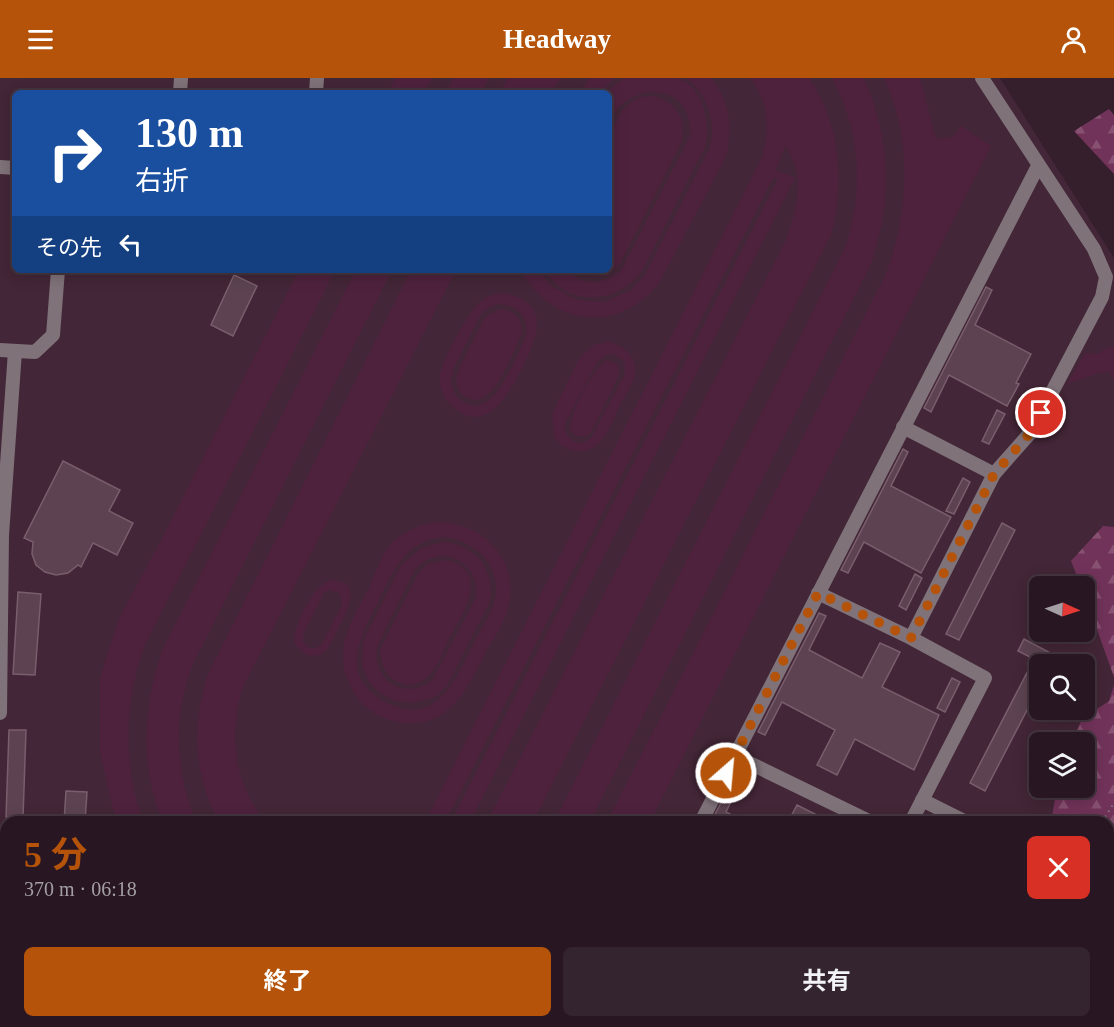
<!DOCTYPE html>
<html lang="ja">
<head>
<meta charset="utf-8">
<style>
	:root { --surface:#281722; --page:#34242f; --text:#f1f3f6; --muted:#a59fa5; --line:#443640; --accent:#b45309 }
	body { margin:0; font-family:"Times New Roman","Noto Sans JP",serif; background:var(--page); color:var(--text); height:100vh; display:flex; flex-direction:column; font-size:22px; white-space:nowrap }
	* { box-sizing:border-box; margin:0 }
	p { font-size:20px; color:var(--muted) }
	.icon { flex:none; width:33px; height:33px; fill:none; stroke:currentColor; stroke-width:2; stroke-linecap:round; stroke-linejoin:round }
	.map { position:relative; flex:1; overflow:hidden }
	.panel { position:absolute; left:0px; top:738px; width:1114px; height:212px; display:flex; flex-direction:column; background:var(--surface); border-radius:18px 18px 0 0; box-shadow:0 3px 15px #0003,0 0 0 2px var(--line) }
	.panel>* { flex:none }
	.top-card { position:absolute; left:12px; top:12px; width:600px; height:183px; border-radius:9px; box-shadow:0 3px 15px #0003,0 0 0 2px var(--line); background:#1a4fa0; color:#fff; overflow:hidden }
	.needle { width:39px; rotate:93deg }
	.fabs { position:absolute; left:1029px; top:498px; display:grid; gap:12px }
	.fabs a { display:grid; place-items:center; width:66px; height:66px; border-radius:9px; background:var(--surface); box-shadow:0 3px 15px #0003,0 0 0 2px var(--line); font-size:30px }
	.pin { position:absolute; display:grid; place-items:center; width:51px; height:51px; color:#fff; margin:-26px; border:3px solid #fff; border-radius:50%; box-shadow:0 2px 6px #0007 }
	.me { position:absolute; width:66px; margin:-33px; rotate:27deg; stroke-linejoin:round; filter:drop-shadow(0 0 4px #0008) }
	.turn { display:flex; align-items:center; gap:21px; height:126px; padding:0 24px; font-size:27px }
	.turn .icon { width:78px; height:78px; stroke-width:2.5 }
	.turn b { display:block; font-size:42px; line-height:51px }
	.then { display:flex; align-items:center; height:57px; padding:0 24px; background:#0003; gap:12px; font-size:22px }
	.round { display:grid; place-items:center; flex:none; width:63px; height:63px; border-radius:9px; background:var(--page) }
	.summary { display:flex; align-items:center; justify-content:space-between; height:102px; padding:0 24px }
	h1 { font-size:36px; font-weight:700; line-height:45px; color:var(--accent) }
	.cta { display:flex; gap:12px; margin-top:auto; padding:12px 24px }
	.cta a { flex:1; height:69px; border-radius:9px; background:var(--accent); color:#fff; font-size:24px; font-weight:700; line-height:69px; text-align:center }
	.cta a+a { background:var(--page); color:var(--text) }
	header { display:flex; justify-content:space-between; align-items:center; height:78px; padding:0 24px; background:var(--accent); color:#fff; font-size:27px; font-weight:700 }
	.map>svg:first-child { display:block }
	.built { fill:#432637; fill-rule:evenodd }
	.forest { fill:url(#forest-firs) }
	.pitch { fill:#4e223d; fill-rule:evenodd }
	.water { fill:#2f0320 }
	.building { fill:#5d4351; stroke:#795e6d; stroke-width:1.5 }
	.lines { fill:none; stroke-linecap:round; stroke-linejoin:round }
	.path { stroke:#887480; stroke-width:2; stroke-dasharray:1.5 4.5; stroke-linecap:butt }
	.minor { stroke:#7f7279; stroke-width:14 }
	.route { stroke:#b45309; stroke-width:10; stroke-dasharray:0 18 }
</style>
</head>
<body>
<header><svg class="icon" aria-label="menu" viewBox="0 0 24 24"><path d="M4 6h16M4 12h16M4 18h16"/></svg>Headway<svg class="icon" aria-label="person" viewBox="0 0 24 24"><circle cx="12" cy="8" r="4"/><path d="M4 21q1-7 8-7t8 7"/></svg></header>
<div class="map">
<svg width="1114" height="949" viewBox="0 0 1114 949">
	<defs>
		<pattern id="forest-firs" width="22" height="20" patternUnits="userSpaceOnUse" patternTransform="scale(1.5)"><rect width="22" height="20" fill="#72335a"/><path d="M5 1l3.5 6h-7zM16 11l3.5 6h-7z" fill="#875172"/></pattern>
	</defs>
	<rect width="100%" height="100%" fill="#361f2d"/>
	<path class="built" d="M 0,0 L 1000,0 L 1114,180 L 1114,949 L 0,949 ZM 15,15 L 609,15 L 609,192 L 15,192 ZM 1040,508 L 1084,508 L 1084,554 L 1040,554 ZM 1040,586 L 1084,586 L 1084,632 L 1040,632 ZM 1040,664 L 1084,664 L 1084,710 L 1040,710 ZM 6,744 L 1108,744 L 1108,944 L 6,944 Z"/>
	<path class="forest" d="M 1109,31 L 1114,37 L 1114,96 L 1074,53 Z
		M 1103,448 L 1114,449 L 1114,599 L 1085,518 L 1084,508 L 1081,508 L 1071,483 Z
		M 1114,607 L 1114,779 L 1109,781 L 1108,744 L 1051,744 L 1057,710 L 1084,710 L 1084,664 L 1072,664 L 1082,641 L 1109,623 Z
		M 1018,944 L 1061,944 L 1064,949 L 1018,949 Z"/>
	<path class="pitch" d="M 395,0 L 432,0 L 424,15 L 388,15 Z
		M 453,0 L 489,0 L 481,15 L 446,15 Z
		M 508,0 L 562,0 L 549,15 L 500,15 Z
		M 589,0 L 615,0 L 599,15 L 580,15 Z
		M 624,0 C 640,0 660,0 676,0 C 703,6 710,45 706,67 L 641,195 C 615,227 567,229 545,192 L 565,192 L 578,201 L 593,204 L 608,201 L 621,193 L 690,58 C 694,5 633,0 609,42 L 609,15 L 605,15 Z
		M 686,0 L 711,0 C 730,23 733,51 726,79 L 659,205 C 619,256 551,249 521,192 L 539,192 L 551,208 L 577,222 L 605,224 L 631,212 L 645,197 L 710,69 C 716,42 708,17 686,0 Z
		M 750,0 L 809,0 C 841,47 845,103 831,157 L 533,744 L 487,744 L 785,164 C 797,131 807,99 785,68 L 776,92 L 795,100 L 470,744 L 451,744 L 778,101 L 773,100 L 445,744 L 425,744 L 761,81 C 771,53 769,24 750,0 Z
		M 832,0 L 864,0 C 891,62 893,125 870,188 L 590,744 L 554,744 L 845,170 C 864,112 861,54 832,0 Z
		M 884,0 L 920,0 L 936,61 L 953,59 L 961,48 L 991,68 L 650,744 L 607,744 L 886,196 C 909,133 913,63 884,0 Z
		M 654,18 C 677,24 687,43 681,65 L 621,184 C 608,197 593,200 577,192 L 609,192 L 609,57 L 621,34 L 630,25 L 641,19 Z
		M 299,192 L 335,192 L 144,569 C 124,628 123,685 143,744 L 116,744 L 100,674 L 100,600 L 119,540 L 158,468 Z
		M 356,192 L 392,192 L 192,588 C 173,641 175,692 196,744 L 163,744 C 139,688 143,627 163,570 Z
		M 411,192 L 456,192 L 243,609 C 228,657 234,704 265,744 L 219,744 C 193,698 192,645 208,596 Z
		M 507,216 C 553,226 536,263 521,292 C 508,317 484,360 451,327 C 443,320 439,309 440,298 C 441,284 469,232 481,223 C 488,217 497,215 507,216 ZM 499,226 C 518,227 530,241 526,259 C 514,282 489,356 455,316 L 451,304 L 453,291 L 481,236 L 489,229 Z
		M 500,231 C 515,232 524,242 521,258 C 511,278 488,346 459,313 L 456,304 L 458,293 L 485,239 Z
		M 609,264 C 621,267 633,275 635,288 C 637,301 626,316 620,327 C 611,346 603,376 576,373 C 566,372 559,367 554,358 L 552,336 L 580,279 L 593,267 ZM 613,276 L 625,284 L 625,296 L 591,360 L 583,365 L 574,364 L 565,355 L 565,346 L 598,283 L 606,277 Z
		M 1114,268 L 1114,302 L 1109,294 L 1099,295 L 1067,306 L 1085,275 L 1099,276 L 1103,271 Z
		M 607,282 L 618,286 L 619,297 L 592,353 L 587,358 L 576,358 L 571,354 C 566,341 594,287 607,282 Z
		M 437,444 C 482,444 519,481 509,527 C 505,544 493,561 485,576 C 467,610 451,648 406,645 C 366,643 337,605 344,566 C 348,546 361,526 370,508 C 376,494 382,475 393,464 C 405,452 421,446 437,444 ZM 443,459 C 475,462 505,490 494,524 C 490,538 480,552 474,565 C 456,601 436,651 385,624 C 339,600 359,560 377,526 C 392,495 404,463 443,459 Z
		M 443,464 C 475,466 495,491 490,523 L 447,608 L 435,619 L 411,625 L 395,623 L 381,616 L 369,604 L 362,588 L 363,563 L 401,487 L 421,470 ZM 438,478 C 463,477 479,495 476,520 L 432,602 C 405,624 371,602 377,569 L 415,491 L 426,482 Z
		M 445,482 C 494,491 461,538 448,563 C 442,576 436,594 424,602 C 401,617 377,594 381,570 L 419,494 L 428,486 Z
		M 330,502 C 364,502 348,532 339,549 C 335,557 331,568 324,574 C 319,578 313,578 306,577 L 295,566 C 291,550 314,507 330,502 ZM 330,512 L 340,516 L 342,526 L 322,566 L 316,570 L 309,570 L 303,564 L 303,556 L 324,515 Z
		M 1114,927 L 1114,949 L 1099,949 L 1103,944 L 1108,944 L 1109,935 Z"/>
	<path class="water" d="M 1109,791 L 1114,791 L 1114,833 L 1109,843 Z"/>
	<path class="building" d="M 234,197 L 257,208 L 233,258 L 211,247 Z
		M 986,209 L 992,212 L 975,247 L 1031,276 L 1016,305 L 1019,306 L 1007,328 L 949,297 L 931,334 L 924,330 Z
		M 997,332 L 1005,336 L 989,366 L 982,363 Z
		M 903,371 L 908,374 L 891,408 L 951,439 L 921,495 L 864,464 L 848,495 L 841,492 Z
		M 63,383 L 120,412 L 109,433 L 133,445 L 117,477 L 93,465 L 81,489 L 78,487 L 68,495 L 56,497 L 45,494 L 36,487 L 32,476 L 33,464 L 24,460 Z
		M 963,400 L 970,404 L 954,436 L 946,433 Z
		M 1002,445 L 1015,452 L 959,562 L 946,556 Z
		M 915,496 L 922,500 L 906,532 L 899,528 Z
		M 18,514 L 41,516 L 35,597 L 13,596 Z
		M 819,535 L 826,538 L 809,572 L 862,600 L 880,565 L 889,569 L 900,574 L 882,609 L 939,637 L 914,692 L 855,661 L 837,697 L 817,687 L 835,652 L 782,624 L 765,657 L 758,654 Z
		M 1024,561 L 1056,578 L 1051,586 L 1040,586 L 1040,607 L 985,713 L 970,705 L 1034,581 L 1018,573 Z
		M 952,600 L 960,604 L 945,634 L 937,630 Z
		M 9,652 L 26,652 L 23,740 L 6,739 Z
		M 736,696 L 743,699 L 726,734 L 745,744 L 711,744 Z
		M 66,713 L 87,714 L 85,744 L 64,744 Z
		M 797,727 L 817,737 L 813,744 L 788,744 Z"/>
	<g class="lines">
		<path class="path" d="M 1102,744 L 1114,725
			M 1040,944 L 1040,949"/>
		<path class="minor" d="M 180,15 L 181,0
			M 316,15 L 317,0
			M 0,89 L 15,90
			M 0,272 L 35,274 L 53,257 L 58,192
			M 903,349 L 994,396
			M 818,515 L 911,560
			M 0,635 L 2,457 L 15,273
			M 735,678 L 871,744
			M 922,722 L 966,744
			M 701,744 L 1038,88
			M 911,744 L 985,600 L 911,560 L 994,396 L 1031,354 L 1102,219 L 1106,199 L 1094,171 L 982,0
			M 0,831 L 6,834
			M 221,944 L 231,949
			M 19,949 L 19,944
			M 596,949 L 599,944
			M 629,949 L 647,944"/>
	</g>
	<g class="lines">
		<path class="route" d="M 726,695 L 818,515 L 911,560 L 994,396 L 1031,354 L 1041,335"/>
	</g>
</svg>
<div class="fabs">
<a><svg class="needle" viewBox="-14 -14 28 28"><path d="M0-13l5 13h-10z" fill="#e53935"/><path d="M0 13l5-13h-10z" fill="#a59fa5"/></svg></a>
<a><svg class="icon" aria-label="search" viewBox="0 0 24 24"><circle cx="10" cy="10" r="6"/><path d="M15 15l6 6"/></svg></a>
<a><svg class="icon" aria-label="layers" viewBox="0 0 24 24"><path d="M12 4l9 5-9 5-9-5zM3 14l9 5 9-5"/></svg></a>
</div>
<div class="pin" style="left:1041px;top:335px;background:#d93025"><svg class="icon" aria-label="arrive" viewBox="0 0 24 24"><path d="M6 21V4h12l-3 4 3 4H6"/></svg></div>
<svg class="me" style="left:726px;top:695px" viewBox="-20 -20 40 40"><circle r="17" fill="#b45309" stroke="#fff" stroke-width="3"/><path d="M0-11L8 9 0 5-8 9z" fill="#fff"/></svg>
<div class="top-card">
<div class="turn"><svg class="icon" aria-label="right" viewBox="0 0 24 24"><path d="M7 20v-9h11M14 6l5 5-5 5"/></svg><div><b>130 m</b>右折</div></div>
<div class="then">その先<svg class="icon" aria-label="left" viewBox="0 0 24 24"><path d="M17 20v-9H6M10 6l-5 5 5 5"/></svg></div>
</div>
<section class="panel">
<div class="summary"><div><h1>5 分</h1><p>370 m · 06:18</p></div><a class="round" style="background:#d93025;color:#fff"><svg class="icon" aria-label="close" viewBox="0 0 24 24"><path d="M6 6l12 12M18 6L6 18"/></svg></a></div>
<div class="cta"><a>終了</a><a>共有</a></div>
</section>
</div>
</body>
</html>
